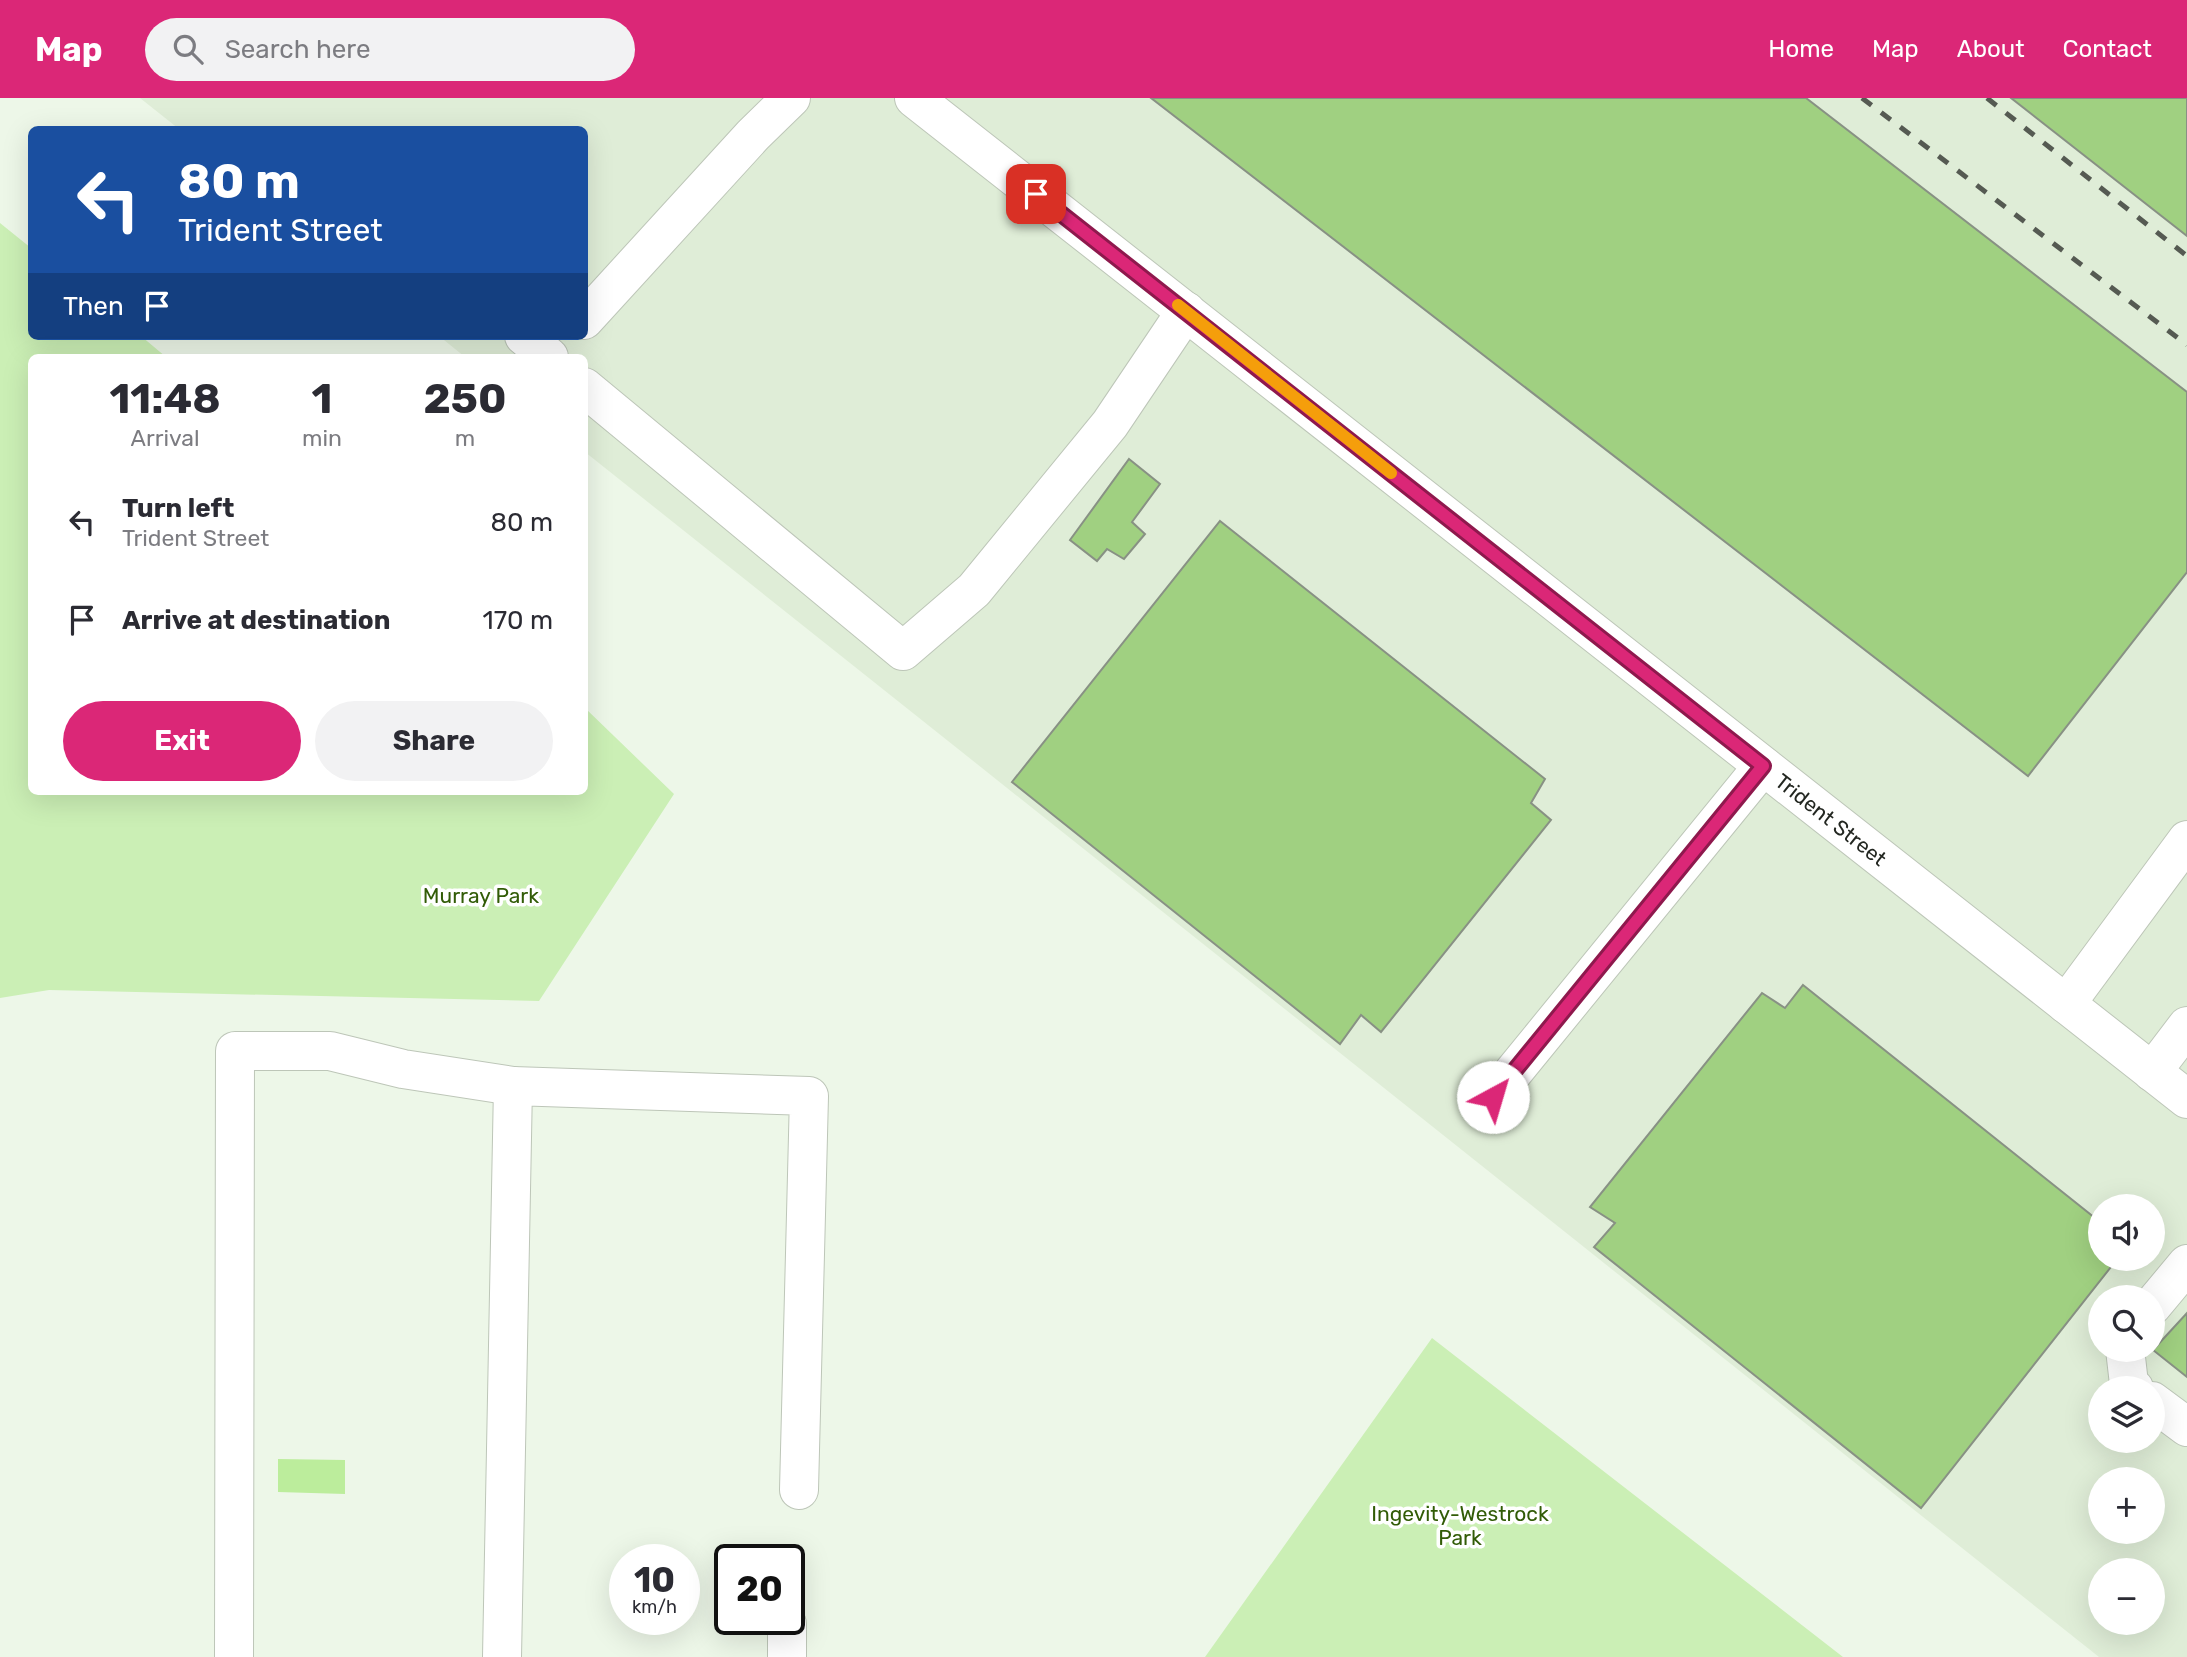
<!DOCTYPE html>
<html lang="en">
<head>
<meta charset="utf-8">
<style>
	:root { --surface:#fff; --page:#f2f2f3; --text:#2b2b33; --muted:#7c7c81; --accent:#db2777 }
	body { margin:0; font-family:Rubik,sans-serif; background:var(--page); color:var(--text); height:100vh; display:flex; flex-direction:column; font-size:26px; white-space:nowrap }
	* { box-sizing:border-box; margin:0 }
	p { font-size:23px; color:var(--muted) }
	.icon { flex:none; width:38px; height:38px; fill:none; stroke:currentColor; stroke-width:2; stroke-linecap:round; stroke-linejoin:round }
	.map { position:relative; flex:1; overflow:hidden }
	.panel { position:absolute; left:28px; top:256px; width:560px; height:441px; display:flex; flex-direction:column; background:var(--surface); border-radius:10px; box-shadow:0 7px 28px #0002 }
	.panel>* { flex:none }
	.guide { position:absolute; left:28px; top:28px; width:560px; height:214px; border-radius:10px; box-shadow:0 7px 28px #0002; background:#1a4fa0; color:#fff; overflow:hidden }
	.buttons { position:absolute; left:2088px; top:1096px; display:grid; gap:14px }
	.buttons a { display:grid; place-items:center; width:77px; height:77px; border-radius:50%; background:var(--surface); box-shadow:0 7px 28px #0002; font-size:35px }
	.speed { position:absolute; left:609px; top:1446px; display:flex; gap:14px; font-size:35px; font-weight:700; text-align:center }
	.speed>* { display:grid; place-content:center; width:91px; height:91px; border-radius:50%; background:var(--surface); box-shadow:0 7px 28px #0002; line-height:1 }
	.speed small { font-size:18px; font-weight:400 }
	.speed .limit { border:4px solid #111; border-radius:10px; background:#fff; color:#111 }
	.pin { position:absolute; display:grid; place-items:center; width:60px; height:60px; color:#fff; margin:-30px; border-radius:14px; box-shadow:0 4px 10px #0006 }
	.me { position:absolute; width:77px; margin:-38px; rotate:39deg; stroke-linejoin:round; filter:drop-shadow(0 0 5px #0008) }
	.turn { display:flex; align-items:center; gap:24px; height:147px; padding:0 35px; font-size:32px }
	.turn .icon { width:91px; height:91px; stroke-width:2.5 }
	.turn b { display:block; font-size:49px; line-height:60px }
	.then { display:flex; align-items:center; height:66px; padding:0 35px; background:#0003; gap:14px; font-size:26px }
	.eta { display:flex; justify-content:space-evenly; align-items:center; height:119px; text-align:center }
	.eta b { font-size:42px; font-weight:700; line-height:49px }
	.primary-button { display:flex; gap:14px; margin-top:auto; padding:14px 35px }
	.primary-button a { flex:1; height:80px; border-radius:42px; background:var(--accent); color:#fff; font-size:28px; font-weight:700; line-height:80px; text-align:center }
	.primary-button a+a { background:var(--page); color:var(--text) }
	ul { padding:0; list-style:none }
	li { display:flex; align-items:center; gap:21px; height:98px; padding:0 35px }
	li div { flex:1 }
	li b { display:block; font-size:26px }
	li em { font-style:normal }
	header { display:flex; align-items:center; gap:42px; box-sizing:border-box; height:98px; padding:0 35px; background:var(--accent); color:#fff }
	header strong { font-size:33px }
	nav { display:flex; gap:38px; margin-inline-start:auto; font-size:24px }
	.search { width:490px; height:63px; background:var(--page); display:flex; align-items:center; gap:18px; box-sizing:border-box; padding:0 24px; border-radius:38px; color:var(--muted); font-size:26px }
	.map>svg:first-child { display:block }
	.built { fill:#dfedd7; fill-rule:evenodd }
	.green { fill:#cbefb5 }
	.water { fill:#bced9c }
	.building { fill:#a0d081; stroke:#889184; stroke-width:2 }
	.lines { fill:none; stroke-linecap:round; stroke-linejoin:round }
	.minor-casing { stroke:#bdc6b8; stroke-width:40 }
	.minor { stroke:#fff; stroke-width:38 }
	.rail { stroke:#555a52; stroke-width:5; stroke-dasharray:12 12; stroke-linecap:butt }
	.route-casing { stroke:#8e194d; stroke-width:18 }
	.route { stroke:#db2777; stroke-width:12 }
	.slow { stroke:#f59e0b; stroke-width:12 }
	.labels { text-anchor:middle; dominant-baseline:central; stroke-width:7; stroke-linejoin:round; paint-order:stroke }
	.street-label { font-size:21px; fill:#232721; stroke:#fff }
	.park-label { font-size:21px; fill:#325c07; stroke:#fff }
</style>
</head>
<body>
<header>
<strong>Map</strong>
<div class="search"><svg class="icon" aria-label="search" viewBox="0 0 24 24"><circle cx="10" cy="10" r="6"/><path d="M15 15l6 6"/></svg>Search here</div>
<nav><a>Home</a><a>Map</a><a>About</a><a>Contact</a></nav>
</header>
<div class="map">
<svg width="2187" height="1559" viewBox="0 0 2187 1559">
	<rect width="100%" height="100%" fill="#edf7e8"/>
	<path class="built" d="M 140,0 L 2187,0 L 2187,1559 L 2099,1559 L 585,354 L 584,259 L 465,259 L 439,238 L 584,238 L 584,32 L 179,31 ZM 2100,1108 L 2152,1108 L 2152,1160 L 2100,1160 ZM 2100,1199 L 2152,1199 L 2152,1251 L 2100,1251 ZM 2100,1290 L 2152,1290 L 2152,1342 L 2100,1342 ZM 2100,1381 L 2152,1381 L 2152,1433 L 2100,1433 ZM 2100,1472 L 2152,1472 L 2152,1524 L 2100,1524 Z"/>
	<path class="green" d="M 0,125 L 31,150 L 32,238 L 141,238 L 166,259 L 32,259 L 32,693 L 584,693 L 585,610 L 674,696 L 539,903 L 49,892 L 0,900 Z
		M 1432,1240 L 1843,1559 L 1205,1559 Z"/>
	<path class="water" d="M 278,1361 L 345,1362 L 345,1396 L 278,1394 Z"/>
	<path class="building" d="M 1151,0 L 1806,0 L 2187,294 L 2187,474 L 2028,678 Z
		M 2011,0 L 2187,0 L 2187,138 Z
		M 1129,361 L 1160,386 L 1132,424 L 1145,436 L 1124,461 L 1107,451 L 1097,463 L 1070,442 Z
		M 1220,423 L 1545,681 L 1531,705 L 1551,722 L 1381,934 L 1361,917 L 1340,946 L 1012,684 Z
		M 1803,887 L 2100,1124 L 2100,1160 L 2118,1160 L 1921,1410 L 1594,1149 L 1615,1125 L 1590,1109 L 1762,895 L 1785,910 Z
		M 2187,1215 L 2187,1279 L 2153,1252 Z"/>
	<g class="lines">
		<g class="minor-casing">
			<g id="minor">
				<path id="s1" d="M 914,0 L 2187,1001"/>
				<path d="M 584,222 L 753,37 L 791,0"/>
				<path d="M 524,238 L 549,259"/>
				<path d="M 584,289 L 903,553 L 974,492 L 1110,326 L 1186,213"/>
				<path d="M 2066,906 L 2187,742"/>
				<path d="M 2152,974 L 2187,928"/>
				<path d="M 1493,999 L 1763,668"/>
				<path d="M 2152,1208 L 2187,1166"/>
				<path d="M 2125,1251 L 2129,1286 L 2134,1290"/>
				<path d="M 2152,1303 L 2187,1329"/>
				<path d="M 234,1559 L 235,953 L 330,953 L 403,971 L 513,988"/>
				<path d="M 502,1559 L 513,988 L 809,998 L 799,1392"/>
				<path d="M 787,1559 L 787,1526"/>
			</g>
		</g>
		<use href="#minor" class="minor"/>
		<path class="rail" d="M 1862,0 L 2187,247
			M 1987,0 L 2187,158"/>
	</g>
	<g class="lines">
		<g class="route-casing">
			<path id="route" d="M 1036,96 L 1763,668 L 1493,999"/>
		</g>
		<use href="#route" class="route"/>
		<path class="slow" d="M 1178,207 L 1391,375"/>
	</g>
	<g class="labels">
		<g class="street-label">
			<text stroke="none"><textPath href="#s1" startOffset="1167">Trident Street</textPath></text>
		</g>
		<g class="park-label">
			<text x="481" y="797">Murray Park</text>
			<text x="1460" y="1415">Ingevity-Westrock<tspan x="1460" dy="24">Park</tspan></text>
		</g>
	</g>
</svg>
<div class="buttons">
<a><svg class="icon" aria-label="sound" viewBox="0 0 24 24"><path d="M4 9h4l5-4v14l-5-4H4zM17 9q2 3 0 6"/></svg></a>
<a><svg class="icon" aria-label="search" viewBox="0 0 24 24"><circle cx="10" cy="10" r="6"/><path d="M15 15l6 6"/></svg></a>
<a><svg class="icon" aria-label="layers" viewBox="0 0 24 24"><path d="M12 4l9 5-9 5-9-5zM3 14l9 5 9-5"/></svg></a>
<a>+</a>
<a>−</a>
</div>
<div class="speed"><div>10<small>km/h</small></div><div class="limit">20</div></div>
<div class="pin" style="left:1036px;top:96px;background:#d93025"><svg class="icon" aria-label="arrive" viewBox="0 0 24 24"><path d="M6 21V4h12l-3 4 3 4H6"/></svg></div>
<svg class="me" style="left:1493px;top:999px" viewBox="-20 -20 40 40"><circle r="19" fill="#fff"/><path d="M0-13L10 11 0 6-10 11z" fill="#db2777"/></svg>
<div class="guide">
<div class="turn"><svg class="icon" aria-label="left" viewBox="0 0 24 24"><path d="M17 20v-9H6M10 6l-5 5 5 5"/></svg><div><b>80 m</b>Trident Street</div></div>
<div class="then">Then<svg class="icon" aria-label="arrive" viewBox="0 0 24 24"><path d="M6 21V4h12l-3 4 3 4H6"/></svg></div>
</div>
<section class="panel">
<div class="eta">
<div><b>11:48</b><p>Arrival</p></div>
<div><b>1</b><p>min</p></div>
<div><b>250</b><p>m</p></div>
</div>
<ul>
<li><svg class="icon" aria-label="left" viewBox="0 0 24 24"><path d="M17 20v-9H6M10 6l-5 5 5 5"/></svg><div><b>Turn left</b><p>Trident Street</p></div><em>80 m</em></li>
<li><svg class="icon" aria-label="arrive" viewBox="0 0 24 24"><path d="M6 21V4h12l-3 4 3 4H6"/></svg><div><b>Arrive at destination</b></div><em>170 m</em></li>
</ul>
<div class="primary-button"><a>Exit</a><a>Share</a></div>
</section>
</div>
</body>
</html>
